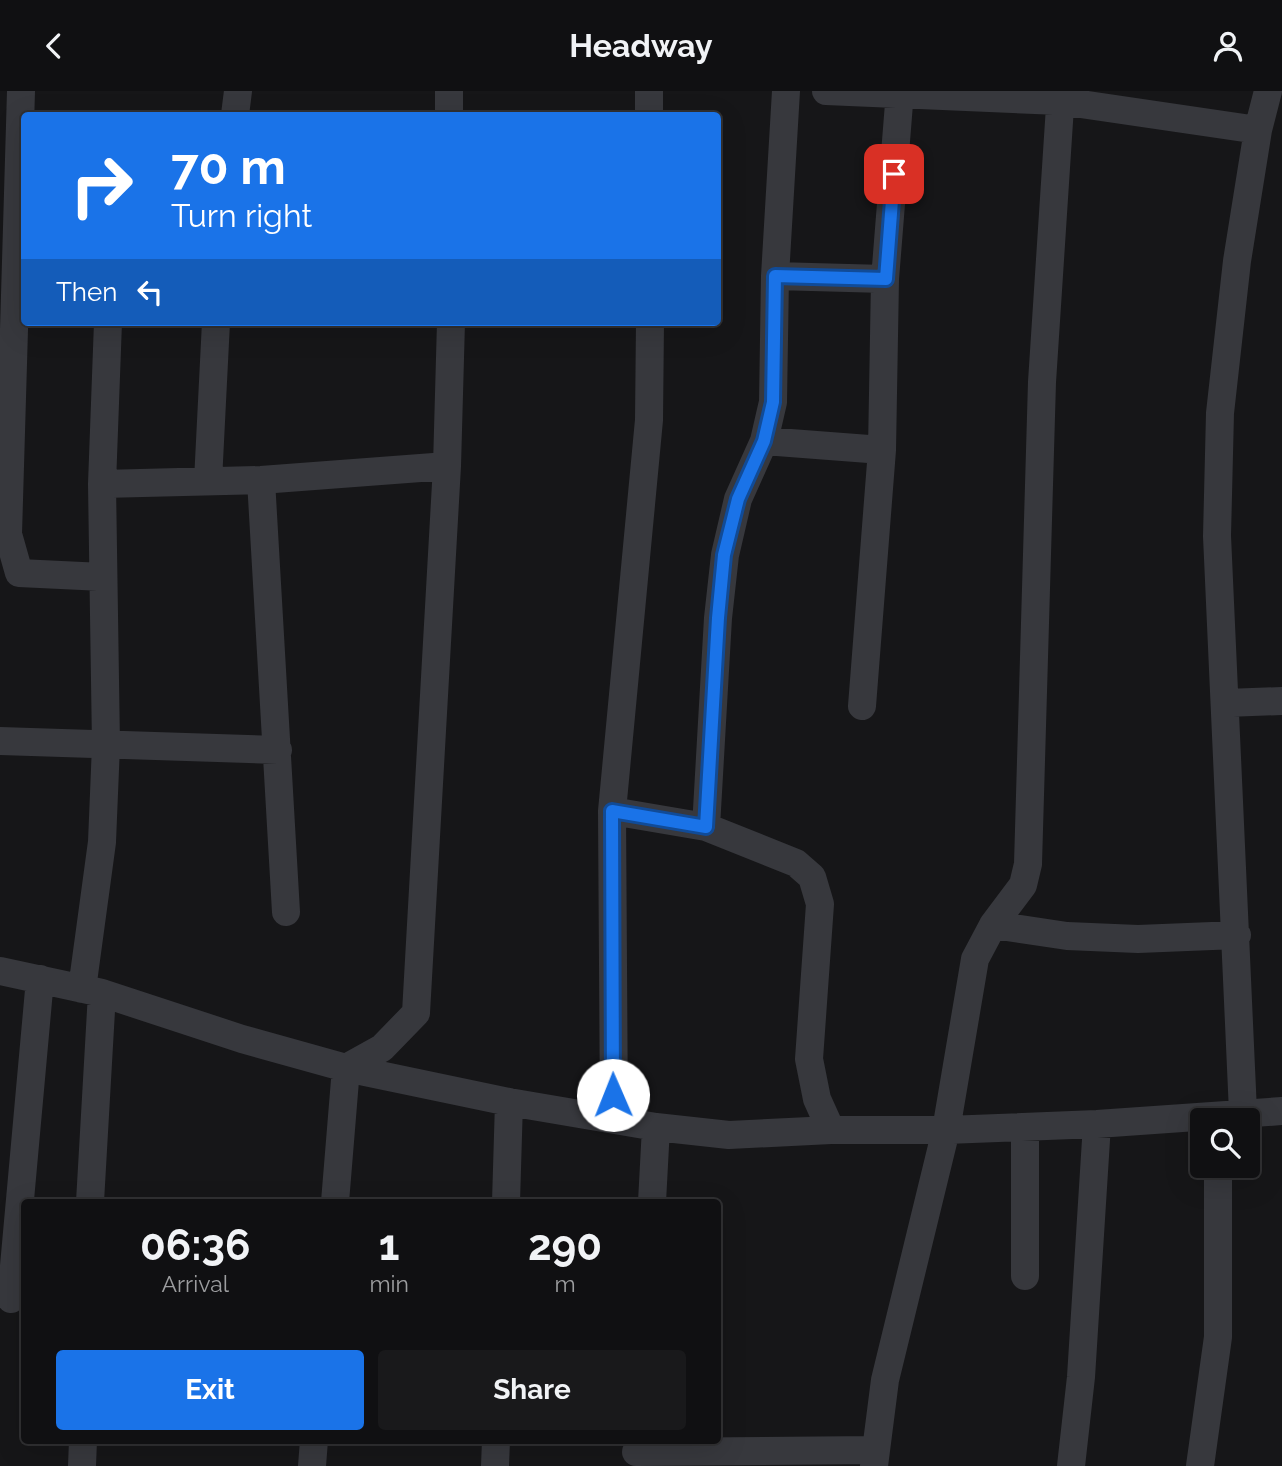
<!DOCTYPE html>
<html lang="en">
<head>
<meta charset="utf-8">
<style>
	:root { --surface:#101012; --page:#19191b; --text:#f1f3f6; --muted:#9c9d9f; --line:#303032; --accent:#1a73e8 }
	body { margin:0; font-family:Raleway,sans-serif; background:var(--page); color:var(--text); height:100vh; display:flex; flex-direction:column; font-size:26px; white-space:nowrap }
	* { box-sizing:border-box; margin:0 }
	p { font-size:23px; color:var(--muted) }
	.icon { flex:none; width:38px; height:38px; fill:none; stroke:currentColor; stroke-width:2; stroke-linecap:round; stroke-linejoin:round }
	.map { position:relative; flex:1; overflow:hidden }
	.drawer { position:absolute; left:21px; top:1108px; width:700px; height:245px; display:flex; flex-direction:column; background:var(--surface); border-radius:7px; box-shadow:0 7px 28px #0002,0 0 0 2px var(--line) }
	.drawer>* { flex:none }
	.top-card { position:absolute; left:21px; top:21px; width:700px; height:214px; border-radius:7px; box-shadow:0 7px 28px #0002,0 0 0 2px var(--line); background:#1a73e8; color:#fff; overflow:hidden }
	.fabs { position:absolute; left:1190px; top:1017px; display:grid; gap:14px }
	.fabs a { display:grid; place-items:center; width:70px; height:70px; border-radius:7px; background:var(--surface); box-shadow:0 7px 28px #0002,0 0 0 2px var(--line); font-size:35px }
	.pin { position:absolute; display:grid; place-items:center; width:60px; height:60px; color:#fff; margin:-30px; border-radius:14px; box-shadow:0 4px 10px #0006 }
	.me { position:absolute; width:77px; margin:-38px; rotate:359deg; stroke-linejoin:round; filter:drop-shadow(0 0 5px #0008) }
	.turn { display:flex; align-items:center; gap:24px; height:147px; padding:0 35px; font-size:32px }
	.turn .icon { width:91px; height:91px; stroke-width:2.5 }
	.turn b { display:block; font-size:49px; line-height:60px }
	.then { display:flex; align-items:center; height:66px; padding:0 35px; background:#0003; gap:14px; font-size:26px }
	.eta { display:flex; justify-content:space-evenly; align-items:center; height:119px; text-align:center }
	.eta b { font-size:42px; font-weight:700; line-height:49px }
	.button { display:flex; gap:14px; margin-top:auto; padding:14px 35px }
	.button a { flex:1; height:80px; border-radius:7px; background:var(--accent); color:#fff; font-size:28px; font-weight:700; line-height:80px; text-align:center }
	.button a+a { background:var(--page); color:var(--text) }
	header { display:flex; justify-content:space-between; align-items:center; height:91px; padding:0 35px; background:var(--surface); font-size:32px; font-weight:700 }
	.map>svg:first-child { display:block }
	.lines { fill:none; stroke-linecap:round; stroke-linejoin:round }
	.minor { stroke:#37383d; stroke-width:28 }
	.route-casing { stroke:#114b97; stroke-width:18 }
	.route { stroke:#1a73e8; stroke-width:12 }
</style>
</head>
<body>
<header><svg class="icon" aria-label="back" viewBox="0 0 24 24"><path d="M15 5l-7 7 7 7"/></svg>Headway<svg class="icon" aria-label="person" viewBox="0 0 24 24"><circle cx="12" cy="8" r="4"/><path d="M4 21q1-7 8-7t8 7"/></svg></header>
<div class="map">
<svg width="1282" height="1375" viewBox="0 0 1282 1375">
	<rect width="100%" height="100%" fill="#161618"/>
	<g class="lines">
		<path class="minor" d="M 21,0 L 8,443 L 19,482 L 103,486
			M 449,0 L 449,24
			M 649,0 L 649,24
			M 826,0 L 1060,10 L 1258,39
			M 235,24 L 238,0
			M 775,185 L 786,0
			M 764,350 L 882,359
			M 261,389 L 286,821
			M 208,390 L 216,231
			M 102,393 L 261,389 L 447,375
			M 1226,612 L 1282,610
			M 862,615 L 882,359 L 885,188 L 900,0
			M 0,650 L 278,659
			M 612,720 L 706,736 L 796,772 L 812,786 L 820,813 L 809,968 L 817,1008 L 831,1039
			M 706,736 L 718,527 L 725,464 L 738,408 L 764,350 L 773,311 L 775,185 L 885,188
			M 993,834 L 1067,845 L 1138,848 L 1237,844
			M 0,880 L 102,902 L 242,948 L 346,977 L 509,1011 L 656,1036 L 729,1044 L 831,1039 L 946,1039 L 1097,1033 L 1282,1020
			M 82,898 L 102,751 L 106,654 L 102,393 L 108,231
			M 1243,1021 L 1217,445 L 1220,322 L 1237,170 L 1258,39 L 1268,0
			M 614,1028 L 612,720 L 649,329 L 650,231
			M 1025,1036 L 1025,1185
			M 90,1111 L 102,902
			M 335,1111 L 346,977 L 382,957 L 416,922 L 447,375 L 451,231
			M 506,1111 L 509,1011
			M 652,1111 L 656,1036
			M 11,1208 L 40,888
			M 636,1361 L 875,1359
			M 82,1375 L 83,1349
			M 312,1375 L 314,1349
			M 495,1375 L 496,1349
			M 874,1375 L 885,1289 L 946,1039 L 975,868 L 993,834 L 1023,794 L 1028,773 L 1042,291 L 1061,0
			M 1071,1375 L 1081,1286 L 1097,1033
			M 1200,1375 L 1218,1246 L 1218,1074"/>
	</g>
	<g class="lines">
		<g class="route-casing">
			<path id="route" d="M 613,1004 L 612,720 L 706,736 L 718,527 L 724,464 L 738,408 L 764,350 L 773,311 L 775,185 L 886,188 L 894,83"/>
		</g>
		<use href="#route" class="route"/>
	</g>
</svg>
<div class="fabs">
<a><svg class="icon" aria-label="search" viewBox="0 0 24 24"><circle cx="10" cy="10" r="6"/><path d="M15 15l6 6"/></svg></a>
</div>
<div class="pin" style="left:894px;top:83px;background:#d93025"><svg class="icon" aria-label="arrive" viewBox="0 0 24 24"><path d="M6 21V4h12l-3 4 3 4H6"/></svg></div>
<svg class="me" style="left:613px;top:1004px" viewBox="-20 -20 40 40"><circle r="19" fill="#fff"/><path d="M0-13L10 11 0 6-10 11z" fill="#1a73e8"/></svg>
<div class="top-card">
<div class="turn"><svg class="icon" aria-label="right" viewBox="0 0 24 24"><path d="M7 20v-9h11M14 6l5 5-5 5"/></svg><div><b>70 m</b>Turn right</div></div>
<div class="then">Then<svg class="icon" aria-label="left" viewBox="0 0 24 24"><path d="M17 20v-9H6M10 6l-5 5 5 5"/></svg></div>
</div>
<section class="drawer">
<div class="eta">
<div><b>06:36</b><p>Arrival</p></div>
<div><b>1</b><p>min</p></div>
<div><b>290</b><p>m</p></div>
</div>
<div class="button"><a>Exit</a><a>Share</a></div>
</section>
</div>
</body>
</html>
